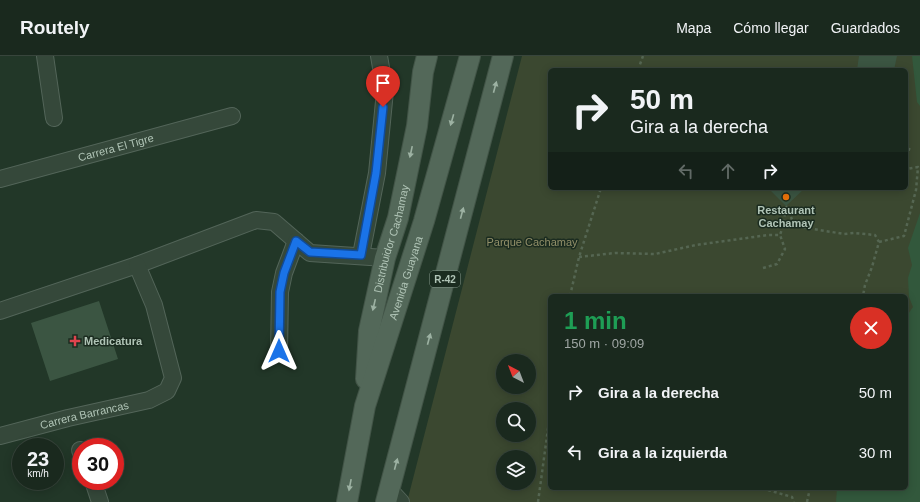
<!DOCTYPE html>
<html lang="es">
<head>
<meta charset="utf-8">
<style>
	:root { --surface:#1a291e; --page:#233127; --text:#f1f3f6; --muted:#9fa6a4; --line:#38453c }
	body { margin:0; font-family:Helvetica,sans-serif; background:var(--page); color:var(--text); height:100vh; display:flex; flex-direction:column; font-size:15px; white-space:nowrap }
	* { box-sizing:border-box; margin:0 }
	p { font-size:13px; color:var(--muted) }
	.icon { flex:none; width:22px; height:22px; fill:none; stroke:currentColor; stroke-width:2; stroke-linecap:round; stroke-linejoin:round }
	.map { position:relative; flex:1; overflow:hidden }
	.side { position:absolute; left:548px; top:238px; width:360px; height:196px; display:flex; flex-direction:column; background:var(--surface); border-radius:6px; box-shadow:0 2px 10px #0003,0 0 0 1px var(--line) }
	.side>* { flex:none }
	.banner { position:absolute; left:548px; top:12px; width:360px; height:122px; border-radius:6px; box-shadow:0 2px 10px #0003,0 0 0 1px var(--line); background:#1a291e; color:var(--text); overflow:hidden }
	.needle { width:26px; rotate:318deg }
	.fabs { position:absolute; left:496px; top:298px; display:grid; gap:8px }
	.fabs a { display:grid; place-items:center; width:40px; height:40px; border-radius:50%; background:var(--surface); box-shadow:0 2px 10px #0003,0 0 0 1px var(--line); font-size:20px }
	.speed { position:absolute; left:12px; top:382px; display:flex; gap:8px; font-size:20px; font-weight:700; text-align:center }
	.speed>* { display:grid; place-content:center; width:52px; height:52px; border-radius:50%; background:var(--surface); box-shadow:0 2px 10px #0003,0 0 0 1px var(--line); line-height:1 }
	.speed small { font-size:10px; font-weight:400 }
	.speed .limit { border:6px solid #d22; background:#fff; color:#111 }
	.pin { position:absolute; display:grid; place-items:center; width:34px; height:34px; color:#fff; margin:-41px -17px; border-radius:50% 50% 50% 0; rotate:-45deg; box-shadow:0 0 4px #0007 }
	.pin .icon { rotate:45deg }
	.me { position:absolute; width:44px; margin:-22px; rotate:0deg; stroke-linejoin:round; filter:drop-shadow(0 0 3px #0008) }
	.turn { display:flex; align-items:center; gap:14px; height:84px; padding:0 16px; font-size:18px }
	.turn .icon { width:52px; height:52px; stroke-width:2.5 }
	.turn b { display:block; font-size:28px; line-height:34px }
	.lanes { display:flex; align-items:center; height:38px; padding:0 16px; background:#0003; justify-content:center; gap:20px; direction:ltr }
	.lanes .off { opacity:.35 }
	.round { display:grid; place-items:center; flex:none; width:42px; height:42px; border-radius:21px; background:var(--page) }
	.headline { display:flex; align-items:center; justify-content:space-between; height:68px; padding:0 16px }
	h1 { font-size:24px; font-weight:700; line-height:30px; color:#1e9e55 }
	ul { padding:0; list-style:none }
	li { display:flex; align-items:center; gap:12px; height:60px; padding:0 16px }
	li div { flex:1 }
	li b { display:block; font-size:15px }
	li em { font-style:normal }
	header { display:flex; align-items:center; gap:24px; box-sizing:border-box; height:56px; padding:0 20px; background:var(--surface); border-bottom:1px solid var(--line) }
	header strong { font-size:19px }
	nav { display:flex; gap:22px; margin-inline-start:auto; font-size:14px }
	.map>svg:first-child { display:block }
	.green { fill:#3b4830; fill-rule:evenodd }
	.water { fill:#32583c }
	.building { fill:#3b5542 }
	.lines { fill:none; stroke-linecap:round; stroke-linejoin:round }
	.minor-casing { stroke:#536559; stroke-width:18 }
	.major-casing { stroke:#425447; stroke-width:22 }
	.path { stroke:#556652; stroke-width:2.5; stroke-dasharray:3 3; stroke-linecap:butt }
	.minor { stroke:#35483a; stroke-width:16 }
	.major { stroke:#536859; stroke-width:20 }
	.oneway { fill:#9db2a3 }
	.route-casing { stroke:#114b97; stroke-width:10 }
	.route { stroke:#1a73e8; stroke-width:7 }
	.food-dot { fill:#e8710a; stroke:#1b2c20; stroke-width:1.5 }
	.health-dot { fill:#e0444e; stroke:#1b2c20; stroke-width:1.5 }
	.labels { text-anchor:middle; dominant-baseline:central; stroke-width:3; stroke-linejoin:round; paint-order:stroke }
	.shield { fill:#1b2c20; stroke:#839689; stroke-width:1 }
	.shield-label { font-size:10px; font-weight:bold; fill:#b0c4b6 }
	.street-label { font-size:11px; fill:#b0c4b6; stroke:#1b2c20 }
	.poi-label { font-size:11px; font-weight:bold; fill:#b0c4b6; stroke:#1b2c20 }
	.park-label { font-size:11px; fill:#939069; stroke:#1b2c20 }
</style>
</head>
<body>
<header>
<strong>Routely</strong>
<nav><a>Mapa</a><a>Cómo llegar</a><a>Guardados</a></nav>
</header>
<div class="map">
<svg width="920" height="446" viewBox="0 0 920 446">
	<rect width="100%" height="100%" fill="#223728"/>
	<path class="green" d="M 522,0 L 920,0 L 920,274 L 906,314 L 906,240 L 550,240 L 550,432 L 865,432 L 860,446 L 407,446 ZM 550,14 L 906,14 L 906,132 L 550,132 ZM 503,305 L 529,305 L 529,331 L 503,331 ZM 503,353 L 529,353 L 529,379 L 503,379 ZM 503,401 L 529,401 L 529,427 L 503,427 Z"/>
	<path class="water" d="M 912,0 L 920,0 L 920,50 L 917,46 Z
		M 920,157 L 920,446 L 836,446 L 837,432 L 906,432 L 906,261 L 913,251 L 909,241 L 908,222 L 912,209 L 908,192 Z"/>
	<path class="building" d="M 859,0 L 897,0 L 894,14 L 857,14 Z
		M 768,132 L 805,132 L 786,150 Z
		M 99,245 L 118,303 L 50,325 L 31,267 Z"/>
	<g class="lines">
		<g class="minor-casing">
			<g id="minor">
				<path d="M 45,0 L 54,62"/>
				<path id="s1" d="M 0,123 L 232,60"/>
				<path d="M 361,199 L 377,117 L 385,35 L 379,0"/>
				<path d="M 0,255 L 137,209 L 256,164 L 274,166 L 310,197 L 385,202"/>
				<path d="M 279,295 L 280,236 L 284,217 L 296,185"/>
				<path id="s2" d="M 0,380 L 68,362 L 149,344 L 167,335 L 173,322 L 154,249 L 137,209"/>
				<path d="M 80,394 L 81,397"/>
				<path d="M 93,425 L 100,446"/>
				<path d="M 389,433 L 401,446"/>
			</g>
		</g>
		<g class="major-casing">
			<g id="major">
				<path id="s3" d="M 366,323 L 369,275 L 385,202 L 398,162 L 417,70 L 423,16 L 427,0"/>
				<path id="s4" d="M 347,446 L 365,350 L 424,165 L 470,0"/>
				<path d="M 386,446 L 503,0"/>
			</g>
		</g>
		<path class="path" d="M 638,14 L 643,0
			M 906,89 L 910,90 L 906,104
			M 786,150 L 795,170 L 844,178 L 854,177 L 875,179 L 879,186 L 872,211 L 865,229 L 863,240
			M 879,186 L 904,180 L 916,134 L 918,111 L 906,113
			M 579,201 L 615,197 L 655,198 L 696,189 L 768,179 L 780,179 L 783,170 L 786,150
			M 763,212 L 777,208 L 785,193 L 780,179
			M 570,240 L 579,201 L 601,132
			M 768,434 L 792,441 L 794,446
			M 538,446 L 550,358
			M 807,446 L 810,432"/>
		<use href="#minor" class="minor"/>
		<use href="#major" class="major"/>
	</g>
	<defs><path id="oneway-solid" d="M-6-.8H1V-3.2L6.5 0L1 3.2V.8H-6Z"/></defs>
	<g class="oneway">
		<use href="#oneway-solid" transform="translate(495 31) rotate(-75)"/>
		<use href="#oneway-solid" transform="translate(452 64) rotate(106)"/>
		<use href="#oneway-solid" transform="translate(411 96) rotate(102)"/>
		<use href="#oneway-solid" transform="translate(462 157) rotate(-75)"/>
		<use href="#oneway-solid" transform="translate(374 249) rotate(103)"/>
		<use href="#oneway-solid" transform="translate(429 283) rotate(-75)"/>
		<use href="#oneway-solid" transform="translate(396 408) rotate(-75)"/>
		<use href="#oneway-solid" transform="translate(350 429) rotate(101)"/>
	</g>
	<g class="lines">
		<g class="route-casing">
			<path id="route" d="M 279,295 L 280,236 L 284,217 L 296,185 L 310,196 L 361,199 L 376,117 L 383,51"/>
		</g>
		<use href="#route" class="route"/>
	</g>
	<circle class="food-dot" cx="786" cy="141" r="4"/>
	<path class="health-dot" d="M73 279h4v4h4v4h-4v4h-4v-4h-4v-4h4z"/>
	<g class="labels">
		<rect class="shield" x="430" y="215" width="30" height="16" rx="3"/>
		<g class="shield-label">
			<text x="445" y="223">R-42</text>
		</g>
		<g class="street-label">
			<text stroke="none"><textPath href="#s1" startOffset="120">Carrera El Tigre</textPath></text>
			<text stroke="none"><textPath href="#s3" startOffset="143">Distribuidor Cachamay</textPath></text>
			<text stroke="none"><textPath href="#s4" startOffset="232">Avenida Guayana</textPath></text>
			<text stroke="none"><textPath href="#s2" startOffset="87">Carrera Barrancas</textPath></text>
		</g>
		<g class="poi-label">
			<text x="786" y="154">Restaurant<tspan x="786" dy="13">Cachamay</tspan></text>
			<text x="84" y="285" text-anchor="start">Medicatura</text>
		</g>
		<g class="park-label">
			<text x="532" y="186">Parque Cachamay</text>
		</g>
	</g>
</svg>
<div class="fabs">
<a><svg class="needle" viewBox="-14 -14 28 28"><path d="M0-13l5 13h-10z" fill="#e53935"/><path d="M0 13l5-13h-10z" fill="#9fa6a4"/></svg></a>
<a><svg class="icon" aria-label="search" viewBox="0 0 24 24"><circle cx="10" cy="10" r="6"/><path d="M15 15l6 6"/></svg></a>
<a><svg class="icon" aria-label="layers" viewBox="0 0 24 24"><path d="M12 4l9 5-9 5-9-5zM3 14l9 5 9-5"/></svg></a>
</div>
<div class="speed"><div>23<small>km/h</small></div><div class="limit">30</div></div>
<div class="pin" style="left:383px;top:51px;background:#d93025"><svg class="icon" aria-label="arrive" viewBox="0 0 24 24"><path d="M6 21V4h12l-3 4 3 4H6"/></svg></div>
<svg class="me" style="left:279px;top:295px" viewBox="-20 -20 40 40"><path d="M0-17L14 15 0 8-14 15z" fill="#1a73e8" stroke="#fff" stroke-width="4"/></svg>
<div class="banner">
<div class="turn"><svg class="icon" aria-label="right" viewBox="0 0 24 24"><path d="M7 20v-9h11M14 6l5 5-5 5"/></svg><div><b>50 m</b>Gira a la derecha</div></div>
<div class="lanes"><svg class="icon off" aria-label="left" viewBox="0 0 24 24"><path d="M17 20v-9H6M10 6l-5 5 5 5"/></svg><svg class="icon off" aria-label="ahead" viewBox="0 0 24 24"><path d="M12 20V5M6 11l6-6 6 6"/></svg><svg class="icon" aria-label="right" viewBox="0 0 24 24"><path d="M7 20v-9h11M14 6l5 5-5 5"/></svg></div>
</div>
<section class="side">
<div class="headline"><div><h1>1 min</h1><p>150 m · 09:09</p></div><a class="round" style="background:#d93025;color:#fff"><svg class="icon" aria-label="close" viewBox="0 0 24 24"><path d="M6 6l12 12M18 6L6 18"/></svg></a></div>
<ul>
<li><svg class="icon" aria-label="right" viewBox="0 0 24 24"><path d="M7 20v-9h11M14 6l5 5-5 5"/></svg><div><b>Gira a la derecha</b></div><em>50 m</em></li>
<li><svg class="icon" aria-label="left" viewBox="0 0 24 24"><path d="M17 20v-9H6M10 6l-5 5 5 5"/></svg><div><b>Gira a la izquierda</b></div><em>30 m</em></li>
</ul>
</section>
</div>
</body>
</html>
